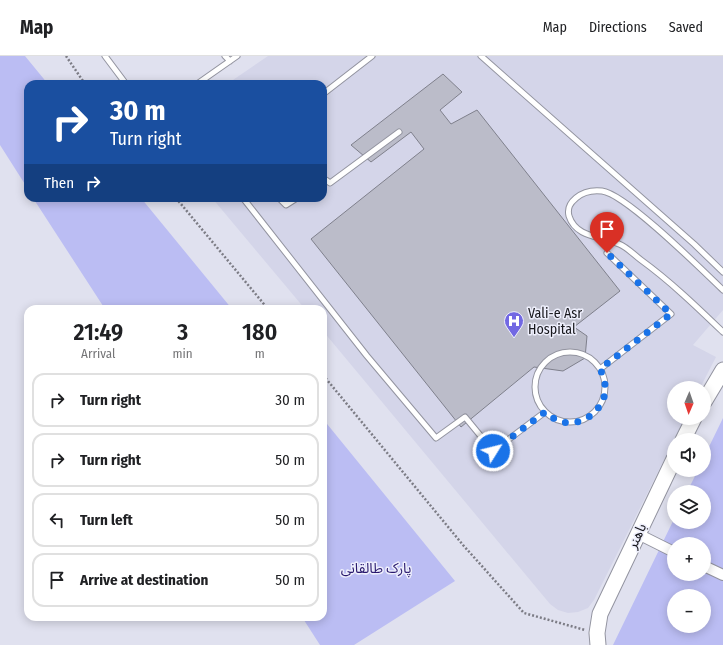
<!DOCTYPE html>
<html lang="en">
<head>
<meta charset="utf-8">
<style>
	:root { --surface:#fff; --page:#f2f2f2; --text:#202124; --muted:#757577; --line:#e0e0e0 }
	body { margin:0; font-family:"Fira Sans Condensed","Noto Sans Arabic",sans-serif; background:var(--page); color:var(--text); height:100vh; display:flex; flex-direction:column; font-size:15px; white-space:nowrap }
	* { box-sizing:border-box; margin:0 }
	p { font-size:13px; color:var(--muted) }
	.icon { flex:none; width:22px; height:22px; fill:none; stroke:currentColor; stroke-width:2; stroke-linecap:round; stroke-linejoin:round }
	.map { position:relative; flex:1; overflow:hidden }
	.panel { position:absolute; left:24px; top:249px; width:303px; height:316px; display:flex; flex-direction:column; background:var(--surface); border-radius:12px; box-shadow:0 2px 10px #0003 }
	.panel>* { flex:none }
	.top-card { position:absolute; left:24px; top:24px; width:303px; height:122px; border-radius:12px; box-shadow:0 2px 10px #0003; background:#1a4fa0; color:#fff; overflow:hidden }
	.needle { width:26px; rotate:182deg }
	.buttons { position:absolute; left:667px; top:325px; display:grid; gap:8px }
	.buttons a { display:grid; place-items:center; width:44px; height:44px; border-radius:50%; background:var(--surface); box-shadow:0 2px 10px #0003; font-size:20px }
	.pin { position:absolute; display:grid; place-items:center; width:34px; height:34px; color:#fff; margin:-41px -17px; border-radius:50% 50% 50% 0; rotate:-45deg; box-shadow:0 0 4px #0007 }
	.pin .icon { rotate:45deg }
	.me { position:absolute; width:44px; margin:-22px; rotate:54deg; stroke-linejoin:round; filter:drop-shadow(0 0 3px #0008) }
	.turn { display:flex; align-items:center; gap:14px; height:84px; padding:0 20px; font-size:18px }
	.turn .icon { width:52px; height:52px; stroke-width:2.5 }
	.turn b { display:block; font-size:28px; line-height:34px }
	.then { display:flex; align-items:center; height:38px; padding:0 20px; background:#0003; gap:8px; font-size:15px }
	.eta { display:flex; justify-content:space-evenly; align-items:center; height:68px; text-align:center }
	.eta b { font-size:24px; font-weight:600; line-height:28px }
	ul { padding:0; list-style:none }
	li { display:flex; align-items:center; gap:12px; height:54px; margin:0 8px 6px; padding:0 12px; border:2px solid var(--line); border-radius:12px }
	li div { flex:1 }
	li b { display:block; font-size:15px }
	li em { font-style:normal }
	header { display:flex; align-items:center; gap:24px; box-sizing:border-box; height:56px; padding:0 20px; background:var(--surface); border-bottom:1px solid var(--line) }
	header strong { font-size:19px }
	nav { display:flex; gap:22px; margin-inline-start:auto; font-size:14px }
	.map>svg:first-child { display:block }
	.built { fill:#d4d5e9 }
	.green { fill:#bbbdf3; fill-rule:evenodd }
	.building { fill:#bbbcc9; stroke:#7f808c }
	.lines { fill:none; stroke-linecap:round; stroke-linejoin:round }
	.lane-casing { stroke:#9394a0; stroke-width:7 }
	.street-casing { stroke:#9394a0; stroke-width:12 }
	.secondary-casing { stroke:#9394a0; stroke-width:17 }
	.path { stroke:#7c7c85; stroke-width:2.5; stroke-dasharray:2 2; stroke-linecap:butt }
	.lane { stroke:#fff; stroke-width:5 }
	.street { stroke:#fff; stroke-width:10 }
	.secondary { stroke:#fff; stroke-width:15 }
	.route { stroke:#1a73e8; stroke-width:7; stroke-dasharray:0 12.6 }
	.labels { text-anchor:middle; dominant-baseline:central; stroke-width:3; stroke-linejoin:round; paint-order:stroke }
	.poi-label { font-size:14px; fill:#18181d; stroke:#eeeffc; text-anchor:start }
	.street-label { font-size:14px; fill:#18181d; stroke:#eeeffc }
	.park-label { font-size:14px; fill:#28186d; stroke:#eeeffc }
</style>
</head>
<body>
<header>
<strong>Map</strong>
<nav><a>Map</a><a>Directions</a><a>Saved</a></nav>
</header>
<div class="map">
<svg width="723" height="589" viewBox="0 0 723 589">
	<rect width="100%" height="100%" fill="#e0e1ef"/>
	<path class="built" d="M 268,0 L 723,0 L 723,254 L 693,289 L 716,301 L 700,332 L 674,332 L 674,362 L 685,362 L 594,544 L 588,552 L 578,556 L 568,557 L 558,554 L 550,548 L 323,275 L 323,253 L 305,253 L 212,142 L 323,142 L 323,28 L 227,28 Z"/>
	<path class="green" d="M 0,0 L 25,0 L 48,28 L 28,28 L 28,133 L 0,89 Z
		M 33,142 L 141,142 L 232,253 L 105,253 Z
		M 723,362 L 723,589 L 613,589 L 674,463 L 674,466 L 704,466 L 704,436 L 687,436 L 698,414 L 704,414 L 704,401 ZM 674,488 L 704,488 L 704,518 L 674,518 ZM 674,540 L 704,540 L 704,570 L 674,570 Z
		M 323,363 L 455,525 L 354,589 L 320,589 L 302,561 L 323,561 Z"/>
	<path class="building" d="M 443,18 L 462,36 L 440,54 L 451,68 L 477,54 L 620,235 L 574,271 L 587,280 L 585,302 L 563,315 L 534,311 L 461,371 L 311,183 L 424,93 L 411,76 L 371,106 L 351,89 Z"/>
	<g class="lines">
		<g class="lane-casing">
			<path id="lane" d="M 105,0 L 126,28
				M 225,0 L 230,5
				M 481,0 L 694,188 L 723,216
				M 197,28 L 237,0
				M 323,38 L 372,0
				M 323,125 L 326,124 L 330,127 L 399,76
				M 243,142 L 367,300 L 436,382 L 465,361 L 493,395 L 545,356
				M 279,142 L 286,149 L 297,142
				M 723,234 C 702,214 626,138 602,135 C 593,134 583,136 576,142 C 570,147 567,152 569,160 C 576,182 601,180 619,188 C 627,191 634,199 641,204 C 670,225 697,251 723,276
				M535 331a35 35 0 1 1 70 0a35 35 0 1 1-70 0Z
				M 600,313 L 671,258 L 607,197"/>
		</g>
		<g class="street-casing">
			<path id="street" d="M 638,478 L 674,496
				M 704,510 L 723,519"/>
		</g>
		<g class="secondary-casing">
			<path id="secondary" d="M 704,346 L 723,314
				M 683,384 L 694,362
				M 598,589 L 597,577 L 600,558 L 674,403"/>
		</g>
		<path class="path" d="M 66,0 L 85,28
			M 176,142 L 268,253
			M 323,319 L 463,489 L 524,557 L 585,574"/>
		<use href="#lane" class="lane"/>
		<use href="#street" class="street"/>
		<use href="#secondary" class="secondary"/>
	</g>
	<g class="lines">
		<path class="route" d="M 493,395 L 545,356 C 549,359 554,363 559,365 C 578,372 601,358 605,337 C 606,329 604,321 600,313 L 671,258 L 607,197"/>
	</g>
	<defs>
		<g id="hospital-pin" transform="scale(1)"><path d="M0 17L-7.5 6A9.5 9.5 0 1 1 7.5 6Z" fill="#7268e3" stroke="#eeeffc"/><path d="M-5-5h3v3.5h4V-5h3V5h-3V1.5h-4V5h-3Z" fill="#fff"/></g>
	</defs>
	<g fill-rule="evenodd">
		<use href="#hospital-pin" x="514" y="265"/>
	</g>
	<g class="labels">
		<g class="poi-label">
			<text x="528" y="257">Vali-e Asr<tspan x="528" dy="16">Hospital</tspan></text>
		</g>
		<g class="street-label">
			<text transform="translate(637 480) rotate(-65)">باهنر</text>
		</g>
		<g class="park-label">
			<text x="376" y="512">پارک طالقانی</text>
		</g>
	</g>
</svg>
<div class="buttons">
<a><svg class="needle" viewBox="-14 -14 28 28"><path d="M0-13l5 13h-10z" fill="#e53935"/><path d="M0 13l5-13h-10z" fill="#757577"/></svg></a>
<a><svg class="icon" aria-label="sound" viewBox="0 0 24 24"><path d="M4 9h4l5-4v14l-5-4H4zM17 9q2 3 0 6"/></svg></a>
<a><svg class="icon" aria-label="layers" viewBox="0 0 24 24"><path d="M12 4l9 5-9 5-9-5zM3 14l9 5 9-5"/></svg></a>
<a>+</a>
<a>−</a>
</div>
<div class="pin" style="left:607px;top:197px;background:#d93025"><svg class="icon" aria-label="arrive" viewBox="0 0 24 24"><path d="M6 21V4h12l-3 4 3 4H6"/></svg></div>
<svg class="me" style="left:493px;top:395px" viewBox="-20 -20 40 40"><circle r="17" fill="#1a73e8" stroke="#fff" stroke-width="3"/><path d="M0-11L8 9 0 5-8 9z" fill="#fff"/></svg>
<div class="top-card">
<div class="turn"><svg class="icon" aria-label="right" viewBox="0 0 24 24"><path d="M7 20v-9h11M14 6l5 5-5 5"/></svg><div><b>30 m</b>Turn right</div></div>
<div class="then">Then<svg class="icon" aria-label="right" viewBox="0 0 24 24"><path d="M7 20v-9h11M14 6l5 5-5 5"/></svg></div>
</div>
<section class="panel">
<div class="eta">
<div><b>21:49</b><p>Arrival</p></div>
<div><b>3</b><p>min</p></div>
<div><b>180</b><p>m</p></div>
</div>
<ul>
<li><svg class="icon" aria-label="right" viewBox="0 0 24 24"><path d="M7 20v-9h11M14 6l5 5-5 5"/></svg><div><b>Turn right</b></div><em>30 m</em></li>
<li><svg class="icon" aria-label="right" viewBox="0 0 24 24"><path d="M7 20v-9h11M14 6l5 5-5 5"/></svg><div><b>Turn right</b></div><em>50 m</em></li>
<li><svg class="icon" aria-label="left" viewBox="0 0 24 24"><path d="M17 20v-9H6M10 6l-5 5 5 5"/></svg><div><b>Turn left</b></div><em>50 m</em></li>
<li><svg class="icon" aria-label="arrive" viewBox="0 0 24 24"><path d="M6 21V4h12l-3 4 3 4H6"/></svg><div><b>Arrive at destination</b></div><em>50 m</em></li>
</ul>
</section>
</div>
</body>
</html>
